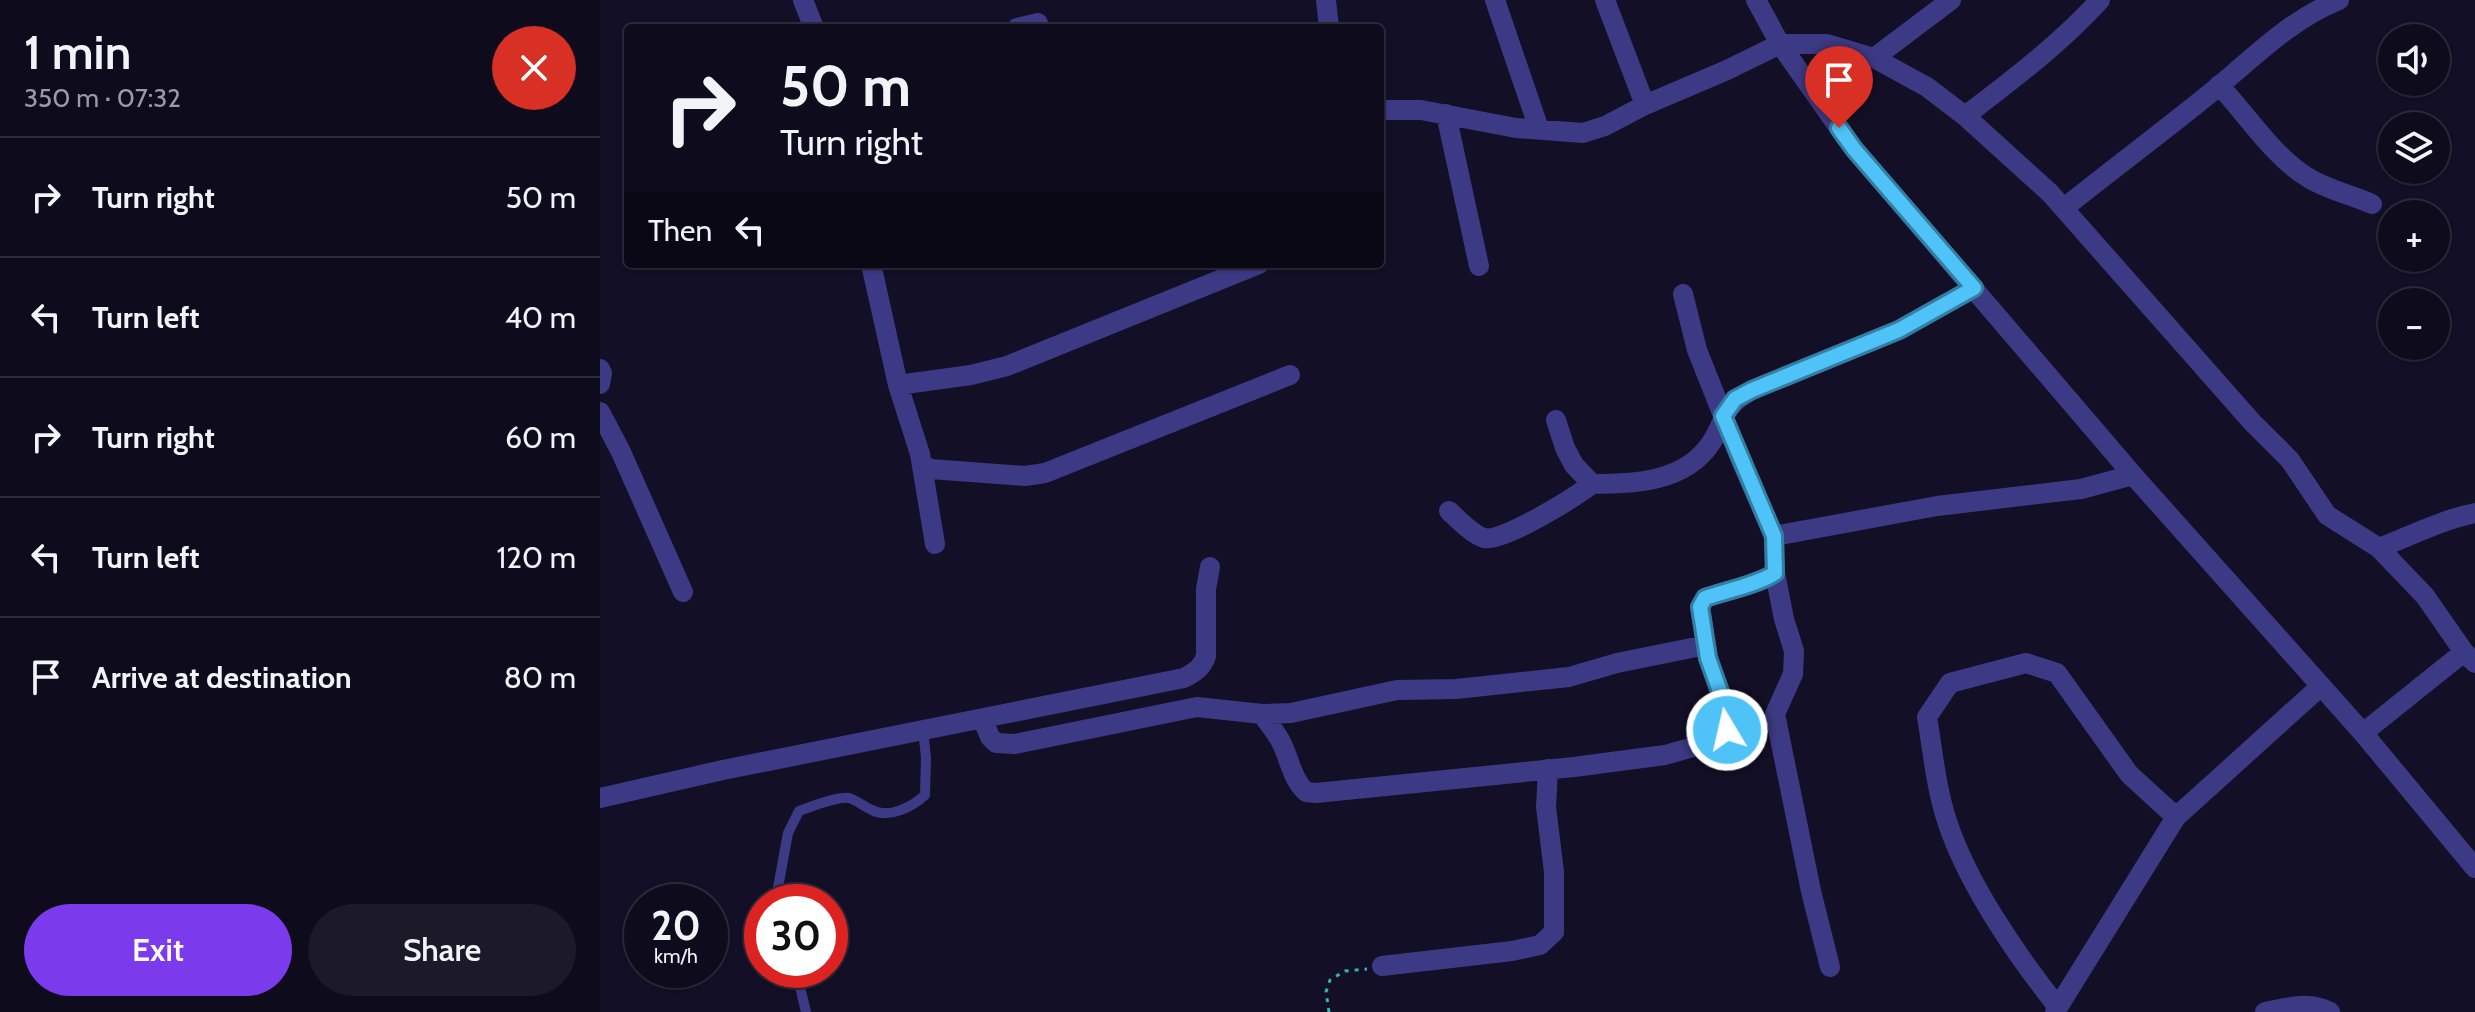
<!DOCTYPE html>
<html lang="en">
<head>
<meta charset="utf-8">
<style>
	:root { --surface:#0e0b1c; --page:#1c1929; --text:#f1f3f6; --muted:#9b9ba3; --line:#2e2b3b; --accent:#7c3aed }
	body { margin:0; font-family:Cabin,sans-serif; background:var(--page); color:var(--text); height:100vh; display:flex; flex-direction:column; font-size:30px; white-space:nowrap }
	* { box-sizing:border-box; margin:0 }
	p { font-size:26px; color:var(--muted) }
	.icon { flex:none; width:44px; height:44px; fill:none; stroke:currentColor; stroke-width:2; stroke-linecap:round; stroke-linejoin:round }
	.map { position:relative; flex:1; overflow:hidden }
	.sheet { display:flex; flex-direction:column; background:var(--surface); width:600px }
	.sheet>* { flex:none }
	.top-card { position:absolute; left:24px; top:24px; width:760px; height:244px; border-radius:8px; box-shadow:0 2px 6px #0004,0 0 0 2px var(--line); background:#0e0b1c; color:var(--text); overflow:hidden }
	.fabs { position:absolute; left:1778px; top:24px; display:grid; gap:16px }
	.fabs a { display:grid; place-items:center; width:72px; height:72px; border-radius:50%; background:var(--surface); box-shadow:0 2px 6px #0004,0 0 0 2px var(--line); font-size:40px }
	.speed { position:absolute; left:24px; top:884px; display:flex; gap:16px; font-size:40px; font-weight:700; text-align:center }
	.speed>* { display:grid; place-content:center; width:104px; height:104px; border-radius:50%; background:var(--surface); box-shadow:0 2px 6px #0004,0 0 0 2px var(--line); line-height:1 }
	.speed small { font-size:20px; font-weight:400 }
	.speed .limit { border:12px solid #d22; background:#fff; color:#111 }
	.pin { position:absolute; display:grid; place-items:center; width:68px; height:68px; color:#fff; margin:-82px -34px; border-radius:50% 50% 50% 0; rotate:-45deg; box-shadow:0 0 8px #0007 }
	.pin .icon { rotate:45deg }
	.me { position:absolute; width:88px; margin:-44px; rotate:351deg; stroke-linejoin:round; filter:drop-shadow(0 0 6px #0008) }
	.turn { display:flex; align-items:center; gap:28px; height:168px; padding:0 24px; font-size:36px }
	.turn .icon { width:104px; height:104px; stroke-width:2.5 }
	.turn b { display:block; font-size:56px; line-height:68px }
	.then { display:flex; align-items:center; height:76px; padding:0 24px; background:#0003; gap:16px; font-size:30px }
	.round { display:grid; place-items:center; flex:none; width:84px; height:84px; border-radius:42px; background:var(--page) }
	.headline { display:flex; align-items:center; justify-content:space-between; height:136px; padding:0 24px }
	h1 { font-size:48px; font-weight:600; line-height:60px }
	.cta { display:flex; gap:16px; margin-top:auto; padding:16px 24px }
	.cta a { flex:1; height:92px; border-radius:48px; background:var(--accent); color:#fff; font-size:32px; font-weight:600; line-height:92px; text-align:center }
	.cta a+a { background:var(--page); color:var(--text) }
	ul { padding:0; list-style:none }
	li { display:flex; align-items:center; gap:24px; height:120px; padding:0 24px; border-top:2px solid var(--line) }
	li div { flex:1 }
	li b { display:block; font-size:30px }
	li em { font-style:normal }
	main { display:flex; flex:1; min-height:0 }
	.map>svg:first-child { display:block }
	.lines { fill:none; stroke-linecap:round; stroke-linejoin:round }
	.path { stroke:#2fb8b0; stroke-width:3; stroke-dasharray:4 6; stroke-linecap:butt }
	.service { stroke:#3d3a85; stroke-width:10 }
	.minor { stroke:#3d3a85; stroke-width:20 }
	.tertiary { stroke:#3d3a85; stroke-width:20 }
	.route-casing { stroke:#337fa1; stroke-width:20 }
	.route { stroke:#4fc3f7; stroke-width:14 }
</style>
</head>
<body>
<main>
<section class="sheet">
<div class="headline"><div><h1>1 min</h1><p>350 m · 07:32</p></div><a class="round" style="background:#d93025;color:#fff"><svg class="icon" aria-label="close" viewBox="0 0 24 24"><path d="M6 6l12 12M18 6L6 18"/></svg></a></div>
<ul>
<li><svg class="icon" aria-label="right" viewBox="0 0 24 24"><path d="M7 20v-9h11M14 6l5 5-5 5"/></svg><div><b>Turn right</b></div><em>50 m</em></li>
<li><svg class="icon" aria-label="left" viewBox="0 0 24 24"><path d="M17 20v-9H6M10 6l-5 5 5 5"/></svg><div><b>Turn left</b></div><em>40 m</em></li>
<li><svg class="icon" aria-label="right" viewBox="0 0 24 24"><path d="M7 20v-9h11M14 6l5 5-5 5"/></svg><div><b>Turn right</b></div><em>60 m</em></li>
<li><svg class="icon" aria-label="left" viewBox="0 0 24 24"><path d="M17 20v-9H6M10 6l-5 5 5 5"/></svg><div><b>Turn left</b></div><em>120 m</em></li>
<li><svg class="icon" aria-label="arrive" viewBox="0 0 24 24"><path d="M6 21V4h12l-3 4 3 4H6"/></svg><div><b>Arrive at destination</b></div><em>80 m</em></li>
</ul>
<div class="cta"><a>Exit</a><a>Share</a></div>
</section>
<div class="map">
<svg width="1875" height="1012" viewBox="0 0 1875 1012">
	<rect width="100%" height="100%" fill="#130f26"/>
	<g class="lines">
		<path class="path" d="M 729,1012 L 726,992 L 730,980 L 745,971 L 767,969"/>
		<path class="service" d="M 179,902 L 177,893 L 188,833 L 199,811 C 211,807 237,796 249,798 C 256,800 265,807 272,810 C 289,819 312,807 325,795 L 326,758 L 323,729
			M 196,970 L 206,1012"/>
		<path class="minor" d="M 203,0 L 214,28
			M 726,0 L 729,28
			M 895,0 L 939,129
			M 1005,0 L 1045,105
			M 417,28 L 438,23
			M 1274,58 L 1351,0
			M 1619,85 C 1646,114 1674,157 1707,177 C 1727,190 1750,194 1772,204
			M 780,110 L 821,110 L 916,128 L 983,133 L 1005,126 L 1045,105 L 1127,70 L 1180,44 L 1227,44 L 1274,58 L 1327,87 L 1365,116 L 1450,193 L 1652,422 L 1690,460 L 1727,515 L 1779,548 L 1825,596 L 1864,652 L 1875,663
			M 846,114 L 879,266
			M 1365,116 C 1412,80 1460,44 1500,0
			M 1464,208 C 1515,167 1568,128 1619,86 C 1657,54 1692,19 1739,0
			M 271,264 L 298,385 L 320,454 L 335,544
			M 0,369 L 2,373 L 0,384
			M 298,385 L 371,375 L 407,366 L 659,264
			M 0,412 L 21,452 L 83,592
			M 956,420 L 965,448 L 974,465 L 992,484 C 1035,484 1085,482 1111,443 C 1128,417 1120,408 1152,390 L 1299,330 L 1374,288
			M 322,464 L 330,469 L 425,476 L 445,473 L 690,375
			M 849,511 C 858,519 873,535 884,538 C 902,543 975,497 992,484
			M 1174,536 L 1337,506 L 1481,489 L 1533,475
			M 1779,548 C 1810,536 1844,519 1875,513
			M 1175,573 L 1184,619 L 1194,651 L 1193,674 L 1175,714 L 1211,891 L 1230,967
			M 662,714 C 668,723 675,731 680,740 C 690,758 691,778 706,792 L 716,793 L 974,767 L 1065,755 L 1114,741 L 1127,730 L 1129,717 L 1108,658 L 1100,607 L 1105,598 C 1126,591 1158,585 1175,573 L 1174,536 L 1140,458 L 1097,350 L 1083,294
			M 383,720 L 390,737 L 396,743 L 415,744 L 597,707 L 662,714 L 691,713 L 797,690 L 856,689 L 969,677 L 1017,663 L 1106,645
			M 1763,733 L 1864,652
			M 0,798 L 123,770 L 584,678 C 595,672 602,668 606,656 L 606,589 L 610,567
			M 782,966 L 912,951 L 940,945 L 954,932 L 954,872 L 946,807 L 948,769
			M 1458,1007 C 1417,956 1367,883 1347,821 C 1336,788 1333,752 1327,717 L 1350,683 L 1426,663 L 1457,673 L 1529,774 L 1576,817
			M 1455,1012 L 1576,817 L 1721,686
			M 1665,1012 C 1687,1008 1709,1000 1730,1012"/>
		<path class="tertiary" d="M 1156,0 L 1180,44 L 1254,149 L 1533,475 L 1763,733 L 1875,868"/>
	</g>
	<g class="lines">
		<g class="route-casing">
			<path id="route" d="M 1127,730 L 1129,717 L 1108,658 L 1100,607 L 1105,598 C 1125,591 1159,584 1175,573 L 1174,536 L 1123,416 L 1135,399 L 1152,390 L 1299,330 L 1374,288 L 1254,149 L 1239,128"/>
		</g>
		<use href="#route" class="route"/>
	</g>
</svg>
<div class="fabs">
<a><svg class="icon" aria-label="sound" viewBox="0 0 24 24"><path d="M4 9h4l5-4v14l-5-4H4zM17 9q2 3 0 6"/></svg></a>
<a><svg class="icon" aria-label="layers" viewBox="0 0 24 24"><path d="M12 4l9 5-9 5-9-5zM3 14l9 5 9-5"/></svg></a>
<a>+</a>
<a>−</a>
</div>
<div class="speed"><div>20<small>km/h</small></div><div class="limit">30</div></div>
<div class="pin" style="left:1239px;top:128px;background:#d93025"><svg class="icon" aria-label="arrive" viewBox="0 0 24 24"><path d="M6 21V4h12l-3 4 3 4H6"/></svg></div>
<svg class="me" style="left:1127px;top:730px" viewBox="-20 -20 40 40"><circle r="17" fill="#4fc3f7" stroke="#fff" stroke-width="3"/><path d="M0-11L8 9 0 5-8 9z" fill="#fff"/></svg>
<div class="top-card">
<div class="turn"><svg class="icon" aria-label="right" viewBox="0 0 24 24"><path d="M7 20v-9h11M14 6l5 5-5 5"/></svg><div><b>50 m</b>Turn right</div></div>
<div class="then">Then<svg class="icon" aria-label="left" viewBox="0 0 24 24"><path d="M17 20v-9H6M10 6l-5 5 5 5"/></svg></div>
</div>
</div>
</main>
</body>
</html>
